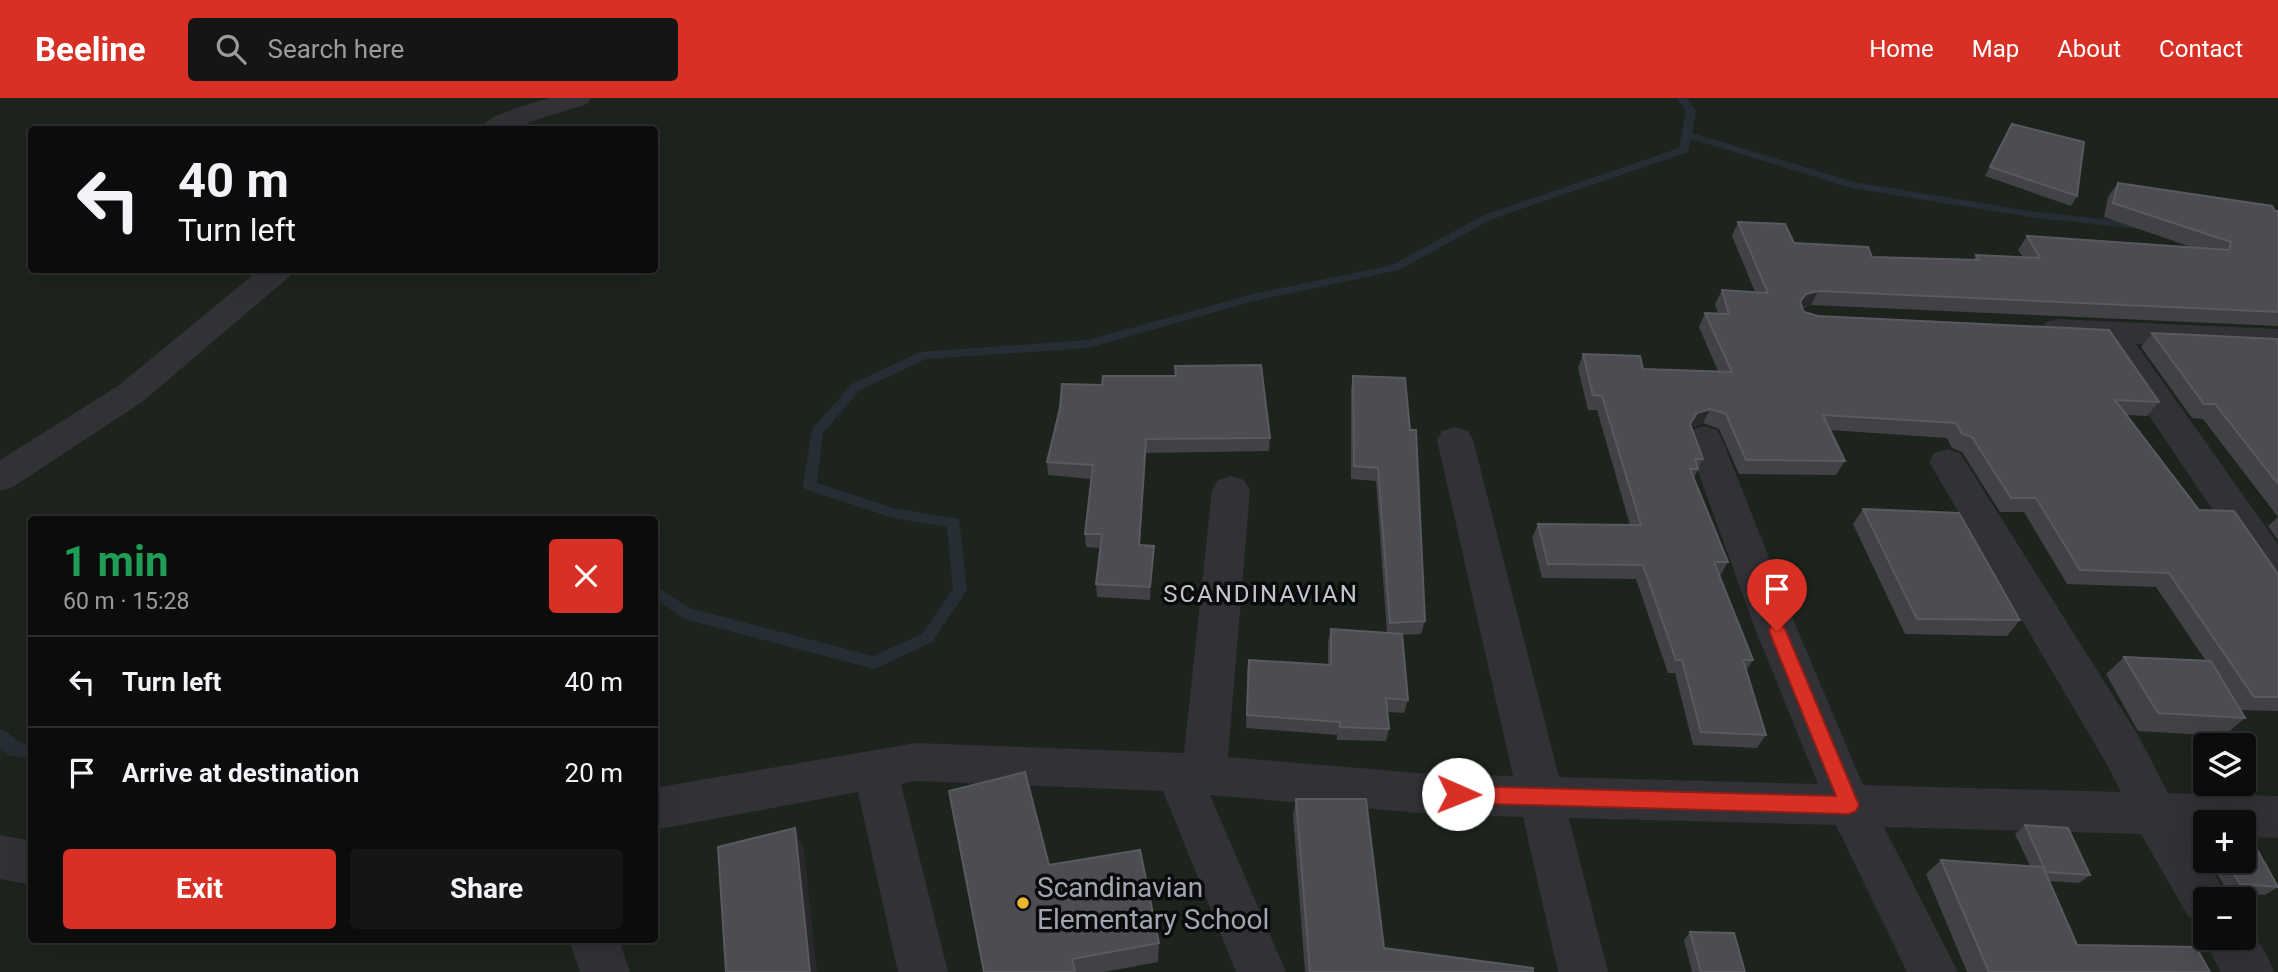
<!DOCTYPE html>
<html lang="en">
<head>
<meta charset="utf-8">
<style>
	:root { --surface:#0c0c0d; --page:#151516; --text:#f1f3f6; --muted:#9a9b9d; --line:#2c2c2e; --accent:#d93025 }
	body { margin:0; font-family:Roboto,sans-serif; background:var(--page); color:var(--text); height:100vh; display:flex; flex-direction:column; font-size:26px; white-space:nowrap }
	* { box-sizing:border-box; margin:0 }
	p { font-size:23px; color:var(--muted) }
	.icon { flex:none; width:38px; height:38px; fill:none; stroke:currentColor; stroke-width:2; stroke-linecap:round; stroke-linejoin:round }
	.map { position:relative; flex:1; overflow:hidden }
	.sheet { position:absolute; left:28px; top:418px; width:630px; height:427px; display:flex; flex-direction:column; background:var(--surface); border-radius:7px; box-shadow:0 7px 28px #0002,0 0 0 2px var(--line) }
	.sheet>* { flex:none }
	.hud { position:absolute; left:28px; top:28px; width:630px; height:147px; border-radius:7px; box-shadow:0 7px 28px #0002,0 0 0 2px var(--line); background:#0c0c0d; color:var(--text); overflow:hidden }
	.buttons { position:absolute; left:2193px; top:635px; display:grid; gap:14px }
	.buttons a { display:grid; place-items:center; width:63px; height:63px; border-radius:7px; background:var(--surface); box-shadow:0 7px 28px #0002,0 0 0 2px var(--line); font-size:35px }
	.pin { position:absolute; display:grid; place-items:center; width:60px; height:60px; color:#fff; margin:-72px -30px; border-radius:50% 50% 50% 0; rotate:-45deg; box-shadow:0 0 7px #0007 }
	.pin .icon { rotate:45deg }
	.me { position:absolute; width:77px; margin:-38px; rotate:91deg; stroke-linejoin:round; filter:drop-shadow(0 0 5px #0008) }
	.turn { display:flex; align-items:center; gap:24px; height:147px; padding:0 35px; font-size:32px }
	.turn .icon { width:91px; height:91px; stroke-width:2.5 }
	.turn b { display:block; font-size:49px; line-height:60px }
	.round { display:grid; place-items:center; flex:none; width:74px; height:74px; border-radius:7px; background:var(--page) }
	.summary { display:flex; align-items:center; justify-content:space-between; height:119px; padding:0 35px }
	h1 { font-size:42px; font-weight:700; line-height:52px; color:#1e9e55 }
	.primary-button { display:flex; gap:14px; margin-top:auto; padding:14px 35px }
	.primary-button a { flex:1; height:80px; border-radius:7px; background:var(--accent); color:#fff; font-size:28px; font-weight:700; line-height:80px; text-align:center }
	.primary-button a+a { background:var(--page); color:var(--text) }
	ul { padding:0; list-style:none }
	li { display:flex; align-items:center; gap:21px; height:91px; padding:0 35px; border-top:2px solid var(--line) }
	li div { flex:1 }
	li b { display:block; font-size:26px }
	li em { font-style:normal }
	header { display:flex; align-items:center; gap:42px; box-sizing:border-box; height:98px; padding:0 35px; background:var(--accent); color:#fff }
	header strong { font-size:33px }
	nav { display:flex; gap:38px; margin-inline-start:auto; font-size:24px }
	.search { width:490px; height:63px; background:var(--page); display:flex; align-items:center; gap:18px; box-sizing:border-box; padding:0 24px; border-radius:7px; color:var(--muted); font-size:26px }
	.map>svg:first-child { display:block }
	.green { fill:#1c241d; fill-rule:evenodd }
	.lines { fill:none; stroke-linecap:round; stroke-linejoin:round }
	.stream { fill:#272d34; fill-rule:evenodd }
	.minor { fill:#313136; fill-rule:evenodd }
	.wall { fill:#414146 }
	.shaded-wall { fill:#29292c }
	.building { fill:#4c4c52; stroke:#595a60; stroke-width:2 }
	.route { fill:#d93025; stroke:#8d1f18; stroke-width:2 }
	.poi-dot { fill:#eab72f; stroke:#0b0b0c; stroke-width:2.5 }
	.labels { text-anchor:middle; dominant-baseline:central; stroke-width:7; stroke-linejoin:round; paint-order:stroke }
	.neighbourhood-label { font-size:24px; letter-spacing:2px; fill:#c2c5ce; stroke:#0b0b0c }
	.near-poi-label { font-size:28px; fill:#a1a5b1; stroke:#0b0b0c; text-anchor:start }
</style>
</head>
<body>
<header>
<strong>Beeline</strong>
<div class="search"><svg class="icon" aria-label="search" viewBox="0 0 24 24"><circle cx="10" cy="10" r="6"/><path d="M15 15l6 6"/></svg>Search here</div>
<nav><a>Home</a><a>Map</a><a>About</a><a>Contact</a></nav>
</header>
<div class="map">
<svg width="2278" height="874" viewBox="0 0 2278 874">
	<rect width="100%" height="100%" fill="#101011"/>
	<path class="green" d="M 0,0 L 2278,0 L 2278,874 L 0,874 ZM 32,32 L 654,32 L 654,172 L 32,172 ZM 32,422 L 654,422 L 654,842 L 32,842 ZM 2205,648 L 2244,648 L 2244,686 L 2205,686 ZM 2205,724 L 2244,724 L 2244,763 L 2205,763 ZM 2205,802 L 2244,802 L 2244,840 L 2205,840 Z"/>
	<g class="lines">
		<path class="stream" d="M 1676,0 L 1686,0 L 1696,13 L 1692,35 L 1854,84 L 2036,114 L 2142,125 L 2147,128 L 2142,131 L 2036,120 L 1852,90 L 1691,41 L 1688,54 L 1492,121 L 1399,172 L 1254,203 L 1088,250 L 926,261 L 860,292 L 823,335 L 817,385 L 893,410 L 959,421 L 967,492 L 932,544 L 879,569 L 874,571 L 684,521 L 654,500 L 654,486 L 689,510 L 873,558 L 922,536 L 953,491 L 947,429 L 893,420 L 805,391 L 803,388 L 812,331 L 852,286 L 920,254 L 1088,242 L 1253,196 L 1392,167 L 1484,117 L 1679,50 L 1686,13 Z
			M 0,631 C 15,636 12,645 32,647 L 32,661 L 8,657 L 0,649 Z"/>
		<path class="minor" d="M 550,0 L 591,0 L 587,6 L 533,23 L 514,32 L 478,32 C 489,15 531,6 550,0 Z
			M 259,172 L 294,172 L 289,179 L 142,304 L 13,389 L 0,393 L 0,362 L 118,288 Z
			M 2058,221 L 2278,231 L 2278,253 L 2136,246 L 2278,446 L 2278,492 L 2264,488 L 2100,245 L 2046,240 L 2041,232 L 2046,224 Z
			M 1704,328 L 1717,332 L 1722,341 L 1798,533 L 1863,687 L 2121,694 L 2106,665 L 1929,364 L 1934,355 L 1947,351 L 1960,355 L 2138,637 L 2168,695 L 2278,698 L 2278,740 L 2244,739 L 2244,724 L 2205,724 L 2205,738 L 2193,737 L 2229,802 L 2205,802 L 2205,825 L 2188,818 L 2141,736 L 1884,729 L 1958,874 L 1907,874 L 1836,727 L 1569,720 L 1608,874 L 1558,874 L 1523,719 L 1431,716 L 1210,697 L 1286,874 L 1236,874 L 1163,693 L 916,683 L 901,686 L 948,874 L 898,874 L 858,694 L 654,732 L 654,690 L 916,645 L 1184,655 L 1212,392 L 1218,382 L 1231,378 L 1244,382 L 1250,392 L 1228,659 L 1431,676 L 1513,678 L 1437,342 L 1442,333 L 1455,329 L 1468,333 L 1473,342 L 1559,679 L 1818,686 L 1756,533 L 1686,341 L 1691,332 Z
			M 0,737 L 32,743 L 32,787 L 0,781 Z
			M 2244,822 L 2267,857 L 2274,874 L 2221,874 L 2203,840 L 2205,836 L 2205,840 L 2244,840 Z
			M 569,842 L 619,842 L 630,874 L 580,874 Z"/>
	</g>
	<path class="wall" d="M 2012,26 L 2077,98 L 2071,108 L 1985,78 Z
		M 2118,85 L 2278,113 L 2278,228 L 1811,207 L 1802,210 L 1804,214 L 1818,218 L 2159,304 L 2147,318 L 2127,317 L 2199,412 L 2278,476 L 2278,613 L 2240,612 L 2245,620 L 2224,638 L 2138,633 L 2106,576 L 2124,559 L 2206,563 L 2156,489 L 2067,486 L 2024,414 L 2000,414 L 1962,354 L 1952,350 L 1947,340 L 1830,332 L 1845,363 L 1836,377 L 1739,376 L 1719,331 L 1703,325 L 1692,329 L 1703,361 L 1694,380 L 1728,464 L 1720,478 L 1753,562 L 1746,573 L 1766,637 L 1757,650 L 1693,647 L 1675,575 L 1668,575 L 1636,481 L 1542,480 L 1532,440 L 1538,426 L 1630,427 L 1597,312 L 1588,312 L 1578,270 L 1583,256 L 1643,271 L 1718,273 L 1699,229 L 1705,215 L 1718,215 L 1715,206 L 1722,192 L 1755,194 L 1732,138 L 1738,124 L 1794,145 L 1872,159 L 1973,162 L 1976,157 L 2023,159 L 2018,152 L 2027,138 L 2194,150 L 2104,119 L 2108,99 Z
		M 2152,235 L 2278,241 L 2278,442 L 2268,428 L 2278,419 L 2203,321 L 2192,320 L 2141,249 Z
		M 1175,268 L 1270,340 L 1269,353 L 1146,355 L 1140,447 L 1153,461 L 1150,502 L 1097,499 L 1096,486 L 1100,450 L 1086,449 L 1085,436 L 1091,381 L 1048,377 L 1047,364 L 1102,287 L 1175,278 Z
		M 1353,278 L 1425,523 L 1421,536 L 1402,537 L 1408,602 L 1404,615 L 1388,614 L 1389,631 L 1386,643 L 1337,642 L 1337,637 L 1246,630 L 1247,575 L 1249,562 L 1328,567 L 1328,544 L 1331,531 L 1387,535 L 1376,383 L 1351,381 L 1351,291 Z
		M 1863,411 L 2020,522 L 2007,538 L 1905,536 L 1853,426 Z
		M 1296,701 L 1384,850 L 1533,874 L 1305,874 L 1293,717 Z
		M 2025,727 L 2090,777 L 2079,785 L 2049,783 L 2077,847 L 2210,874 L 1967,874 L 1926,776 L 1941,762 L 2030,768 L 2015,736 Z
		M 2205,739 L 2205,753 L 2199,743 Z
		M 2210,763 L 2244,763 L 2278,789 L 2265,797 L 2228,795 Z
		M 1049,767 L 1159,845 L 1158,864 L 1104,874 L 984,874 Z
		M 1690,834 L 1745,874 L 1692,874 L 1684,842 Z"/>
	<path class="shaded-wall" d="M 1818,193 L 1811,207 L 1798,210 L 1800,204 L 1806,196 Z
		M 1710,311 L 1703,325 L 1690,329 L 1690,326 L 1697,315 Z
		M 1146,341 L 1146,355 L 1139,461 L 1139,447 Z
		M 1154,448 L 1153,461 L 1150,502 L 1150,489 Z
		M 795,730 L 804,751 L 817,874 L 810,874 Z"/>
	<path class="building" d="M 2012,26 L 2084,44 L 2077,98 L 1990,69 Z
		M 2118,85 L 2272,108 L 2275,113 L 2278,113 L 2278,214 L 1818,193 L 1806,196 L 1800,204 L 1804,214 L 1818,218 L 2109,232 L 2159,304 L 2115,302 L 2199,412 L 2234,413 L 2278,476 L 2278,599 L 2254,599 L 2169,475 L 2080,472 L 2036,400 L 2011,400 L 1972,339 L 1962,336 L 1956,325 L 1823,317 L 1845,363 L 1746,362 L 1726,316 L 1710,311 L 1697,315 L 1690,326 L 1703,361 L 1695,361 L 1698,371 L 1690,371 L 1728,464 L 1714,464 L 1753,562 L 1743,562 L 1766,637 L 1701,634 L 1682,562 L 1676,562 L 1643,467 L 1548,466 L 1538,426 L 1641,427 L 1602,298 L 1593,297 L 1583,256 L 1640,258 L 1643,271 L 1732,274 L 1705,215 L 1729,216 L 1722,192 L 1768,195 L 1738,124 L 1785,126 L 1794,145 L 1868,149 L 1872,159 L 1979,162 L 1976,157 L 2040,160 L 2027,138 L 2229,152 L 2231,144 L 2113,105 Z
		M 2152,235 L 2278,241 L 2278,386 L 2215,306 L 2204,306 Z
		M 1261,267 L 1270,340 L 1146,341 L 1139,447 L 1154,448 L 1150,489 L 1096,486 L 1102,436 L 1085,436 L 1093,367 L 1047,364 L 1060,310 L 1062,286 L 1102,287 L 1103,278 L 1176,278 L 1175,268 Z
		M 1353,278 L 1405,280 L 1410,332 L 1416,332 L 1425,523 L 1390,525 L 1378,370 L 1354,368 Z
		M 1863,411 L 1959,415 L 2020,522 L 1917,521 Z
		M 1331,531 L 1402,536 L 1408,602 L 1386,600 L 1389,631 L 1340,629 L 1340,624 L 1247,617 L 1249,562 L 1331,567 Z
		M 2124,559 L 2211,563 L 2245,620 L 2158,615 Z
		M 1025,674 L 1049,767 L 1140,752 L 1159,845 L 1072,861 L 1075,874 L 984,874 L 949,693 Z
		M 1296,701 L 1366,701 L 1384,850 L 1533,870 L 1533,874 L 1310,874 Z
		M 2025,727 L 2068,730 L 2090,777 L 2046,774 Z
		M 795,730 L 810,874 L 726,874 L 718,749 Z
		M 2244,737 L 2249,737 L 2278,789 L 2240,786 L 2227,763 L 2244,763 Z
		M 1941,762 L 2043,769 L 2077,847 L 2196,849 L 2210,874 L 1989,874 Z
		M 1690,834 L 1734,835 L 1745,874 L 1701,874 Z"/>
	<path class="route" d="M 1777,526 L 1783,528 L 1786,533 L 1859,707 L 1856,713 L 1849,716 L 1458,705 L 1451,702 L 1449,696 L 1451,690 L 1458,688 L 1836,698 L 1769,533 L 1771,528 Z"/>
	<circle class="poi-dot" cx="1023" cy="805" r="7"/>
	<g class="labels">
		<g class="neighbourhood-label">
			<text x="1261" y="496">SCANDINAVIAN</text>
		</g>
		<g class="near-poi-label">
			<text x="1037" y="789">Scandinavian<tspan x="1037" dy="32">Elementary School</tspan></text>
		</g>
	</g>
</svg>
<div class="buttons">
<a><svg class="icon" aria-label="layers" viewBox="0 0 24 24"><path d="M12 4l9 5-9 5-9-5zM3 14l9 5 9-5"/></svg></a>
<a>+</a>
<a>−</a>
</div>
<div class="pin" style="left:1777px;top:533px;background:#d93025"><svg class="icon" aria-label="arrive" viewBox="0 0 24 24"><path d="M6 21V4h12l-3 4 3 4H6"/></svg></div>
<svg class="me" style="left:1458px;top:696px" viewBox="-20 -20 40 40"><circle r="19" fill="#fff"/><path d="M0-13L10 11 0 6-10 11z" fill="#d93025"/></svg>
<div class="hud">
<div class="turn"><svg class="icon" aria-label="left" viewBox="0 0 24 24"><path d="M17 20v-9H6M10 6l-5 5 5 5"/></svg><div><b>40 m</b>Turn left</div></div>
</div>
<section class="sheet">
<div class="summary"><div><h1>1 min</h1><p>60 m · 15:28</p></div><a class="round" style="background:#d93025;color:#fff"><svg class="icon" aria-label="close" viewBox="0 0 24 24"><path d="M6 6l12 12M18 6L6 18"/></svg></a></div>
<ul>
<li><svg class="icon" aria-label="left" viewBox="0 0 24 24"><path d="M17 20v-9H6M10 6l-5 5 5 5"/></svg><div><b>Turn left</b></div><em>40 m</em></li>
<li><svg class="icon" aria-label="arrive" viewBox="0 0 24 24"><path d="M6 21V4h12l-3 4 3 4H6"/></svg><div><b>Arrive at destination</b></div><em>20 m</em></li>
</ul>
<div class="primary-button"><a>Exit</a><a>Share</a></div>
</section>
</div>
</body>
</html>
